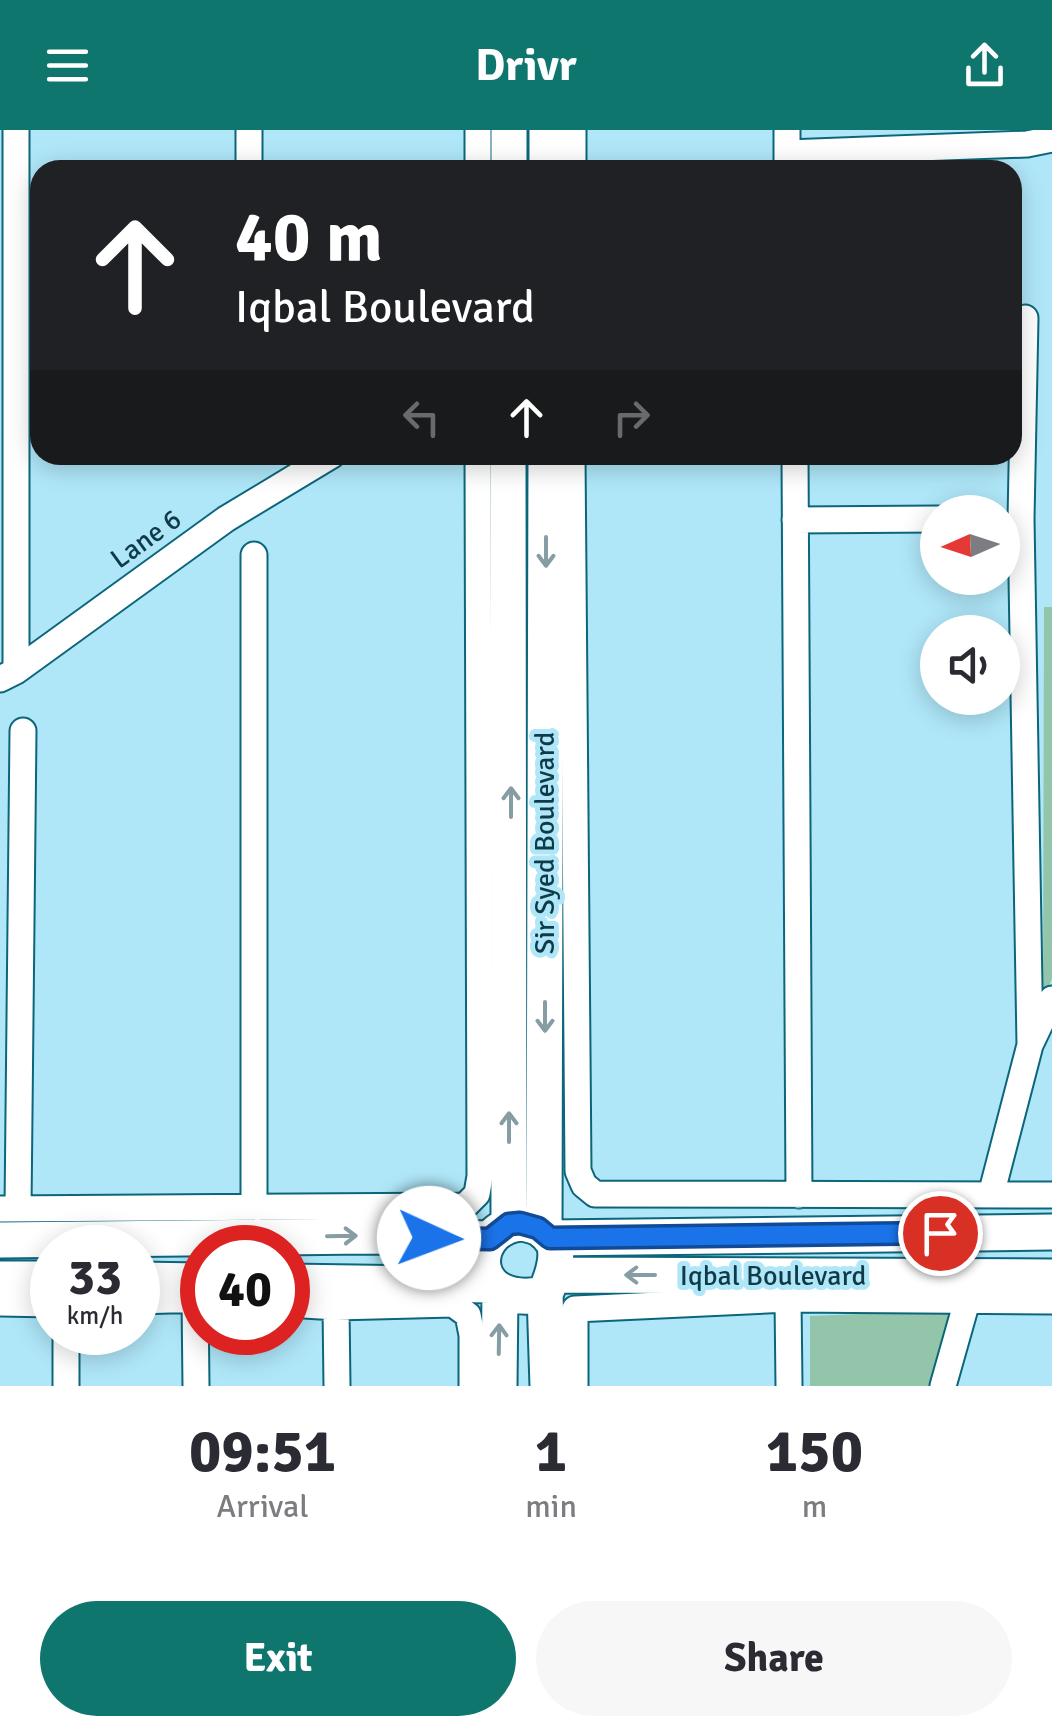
<!DOCTYPE html>
<html lang="en">
<head>
<meta charset="utf-8">
<style>
	:root { --surface:#fff; --page:#f7f7f7; --text:#2b2b33; --muted:#7c7c81; --accent:#0f766e }
	body { margin:0; font-family:Signika,sans-serif; background:var(--page); color:var(--text); height:100vh; display:flex; flex-direction:column; font-size:38px; white-space:nowrap }
	* { box-sizing:border-box; margin:0 }
	p { font-size:32px; color:var(--muted) }
	.icon { flex:none; width:55px; height:55px; fill:none; stroke:currentColor; stroke-width:2; stroke-linecap:round; stroke-linejoin:round }
	.map { position:relative; height:1256px; overflow:hidden }
	.panel { display:flex; flex-direction:column; background:var(--surface); flex:1 }
	.panel>* { flex:none }
	.banner { position:absolute; left:30px; top:30px; width:992px; height:305px; border-radius:30px; box-shadow:0 5px 25px #0003; background:#202124; color:#fff; overflow:hidden }
	.needle { width:65px; rotate:267deg }
	.controls { position:absolute; left:920px; top:365px; display:grid; gap:20px }
	.controls a { display:grid; place-items:center; width:100px; height:100px; border-radius:50%; background:var(--surface); box-shadow:0 5px 25px #0003; font-size:50px }
	.speed { position:absolute; left:30px; top:1095px; display:flex; gap:20px; font-size:50px; font-weight:700; text-align:center }
	.speed>* { display:grid; place-content:center; width:130px; height:130px; border-radius:50%; background:var(--surface); box-shadow:0 5px 25px #0003; line-height:1 }
	.speed small { font-size:25px; font-weight:400 }
	.speed .limit { border:15px solid #d22; background:#fff; color:#111 }
	.pin { position:absolute; display:grid; place-items:center; width:85px; height:85px; color:#fff; margin:-42px; border:5px solid #fff; border-radius:50%; box-shadow:0 2px 10px #0007 }
	.me { position:absolute; width:110px; margin:-55px; rotate:92deg; stroke-linejoin:round; filter:drop-shadow(0 0 8px #0008) }
	.turn { display:flex; align-items:center; gap:35px; height:210px; padding:0 40px; font-size:45px }
	.turn .icon { width:130px; height:130px; stroke-width:2.5 }
	.turn b { display:block; font-size:70px; line-height:85px }
	.lanes { display:flex; align-items:center; height:95px; padding:0 40px; background:#0003; justify-content:center; gap:50px; direction:ltr }
	.lanes .off { opacity:.35 }
	.eta { display:flex; justify-content:space-evenly; align-items:center; height:170px; text-align:center }
	.eta b { font-size:60px; font-weight:800; line-height:70px }
	.button { display:flex; gap:20px; margin-top:auto; padding:20px 40px }
	.button a { flex:1; height:115px; border-radius:60px; background:var(--accent); color:#fff; font-size:40px; font-weight:800; line-height:115px; text-align:center }
	.button a+a { background:var(--page); color:var(--text) }
	header { display:flex; justify-content:space-between; align-items:center; height:130px; padding:0 40px; background:var(--accent); color:#fff; font-size:45px; font-weight:800 }
	.map>svg:first-child { display:block }
	.green { fill:#92c5a9 }
	.lines { fill:none; stroke-linecap:round; stroke-linejoin:round }
	.street-casing { stroke:#0c667b; stroke-width:29 }
	.secondary-casing { stroke:#0c667b; stroke-width:39 }
	.street { stroke:#fff; stroke-width:25 }
	.secondary { stroke:#fff; stroke-width:35 }
	.oneway { stroke:#869da3 }
	.route-casing { stroke:#114b97; stroke-width:25 }
	.route { stroke:#1a73e8; stroke-width:18 }
	.labels { text-anchor:middle; dominant-baseline:central; stroke-width:10; stroke-linejoin:round; paint-order:stroke }
	.street-label { font-size:28px; fill:#0e3b47; stroke:#afe7f9 }
</style>
</head>
<body>
<header><svg class="icon" aria-label="menu" viewBox="0 0 24 24"><path d="M4 6h16M4 12h16M4 18h16"/></svg>Drivr<svg class="icon" aria-label="share" viewBox="0 0 24 24"><path d="M12 15V3M7 8l5-5 5 5M5 13v7h14v-7"/></svg></header>
<div class="map">
<svg width="1052" height="1256" viewBox="0 0 1052 1256">
	<rect width="100%" height="100%" fill="#afe7f9"/>
	<path class="green" d="M 1044,477 L 1052,477 L 1052,848 L 1043,873 Z
		M 954,1180 L 929,1256 L 810,1256 L 810,1186 Z"/>
	<g class="lines">
		<g class="street-casing">
			<path id="street" d="M 16,0 L 16,541
				M 249,0 L 249,40
				M 478,0 L 478,40
				M 787,23 L 1027,14 L 1052,9
				M 573,40 L 573,0
				M 787,40 L 787,0
				M 1025,188 L 1021,389 L 1030,915
				M 572,325 L 578,1041 L 584,1055 L 595,1064 L 1052,1065
				M 795,325 L 799,1065
				M 795,390 L 938,389
				M 0,549 L 16,541 L 226,389 L 332,325
				M 991,1065 L 1030,915 L 1052,869
				M 18,1078 L 23,601
				M 0,1079 L 465,1076 L 477,1064 L 480,1046 L 478,325
				M 254,1079 L 254,425
				M 195,1168 L 196,1256
				M 788,1169 L 789,1256
				M 138,1171 L 202,1169
				M 0,1173 L 52,1174
				M 288,1174 L 336,1177 L 453,1174 L 468,1185 L 472,1205 L 472,1256
				M 336,1177 L 337,1256
				M 66,1202 L 66,1256
				M 575,1256 L 575,1179 L 788,1169 L 1052,1171
				M 943,1256 L 967,1171"/>
		</g>
		<g class="secondary-casing">
			<path id="secondary" d="M 509,40 L 509,0
				M 547,40 L 547,0
				M 508,325 L 509,1094
				M 520,1093 C 567,1099 559,1132 545,1164 C 466,1180 467,1099 520,1093 Z
				M 544,1102 L 546,325
				M 550,1108 L 1052,1102
				M 0,1110 L 368,1106 L 490,1109
				M 555,1145 L 1052,1147
				M 0,1149 L 52,1149
				M 138,1150 L 202,1151
				M 288,1152 L 492,1155
				M 545,1164 L 548,1256
				M 499,1256 L 500,1162"/>
		</g>
		<use href="#street" class="street"/>
		<use href="#secondary" class="secondary"/>
	</g>
	<defs><path id="oneway-shaft" d="M-6 0H5M1.5-3L5.5 0L1.5 3" fill="none" stroke-width="1.6" stroke-linecap="round" stroke-linejoin="round" transform="scale(2.5)"/></defs>
	<g class="oneway">
		<use href="#oneway-shaft" transform="translate(546 422) rotate(90)"/>
		<use href="#oneway-shaft" transform="translate(511 672) rotate(-90)"/>
		<use href="#oneway-shaft" transform="translate(545 887) rotate(90)"/>
		<use href="#oneway-shaft" transform="translate(509 997) rotate(-90)"/>
		<use href="#oneway-shaft" transform="translate(342 1106) rotate(-1)"/>
		<use href="#oneway-shaft" transform="translate(640 1145) rotate(-180)"/>
		<use href="#oneway-shaft" transform="translate(499 1209) rotate(-89)"/>
	</g>
	<g class="lines">
		<g class="route-casing">
			<path id="route" d="M 429,1108 L 490,1109 L 509,1094 L 520,1093 L 538,1098 L 550,1108 L 940,1103"/>
		</g>
		<use href="#route" class="route"/>
	</g>
	<g class="labels">
		<g class="street-label">
			<text transform="translate(146 409) rotate(-36)">Lane 6</text>
			<text transform="translate(545 713) rotate(-90)">Sir Syed Boulevard</text>
			<text x="773" y="1146">Iqbal Boulevard</text>
		</g>
	</g>
</svg>
<div class="controls">
<a><svg class="needle" viewBox="-14 -14 28 28"><path d="M0-13l5 13h-10z" fill="#e53935"/><path d="M0 13l5-13h-10z" fill="#7c7c81"/></svg></a>
<a><svg class="icon" aria-label="sound" viewBox="0 0 24 24"><path d="M4 9h4l5-4v14l-5-4H4zM17 9q2 3 0 6"/></svg></a>
</div>
<div class="speed"><div>33<small>km/h</small></div><div class="limit">40</div></div>
<div class="pin" style="left:940px;top:1103px;background:#d93025"><svg class="icon" aria-label="arrive" viewBox="0 0 24 24"><path d="M6 21V4h12l-3 4 3 4H6"/></svg></div>
<svg class="me" style="left:429px;top:1108px" viewBox="-20 -20 40 40"><circle r="19" fill="#fff"/><path d="M0-13L10 11 0 6-10 11z" fill="#1a73e8"/></svg>
<div class="banner">
<div class="turn"><svg class="icon" aria-label="ahead" viewBox="0 0 24 24"><path d="M12 20V5M6 11l6-6 6 6"/></svg><div><b>40 m</b>Iqbal Boulevard</div></div>
<div class="lanes"><svg class="icon off" aria-label="left" viewBox="0 0 24 24"><path d="M17 20v-9H6M10 6l-5 5 5 5"/></svg><svg class="icon" aria-label="ahead" viewBox="0 0 24 24"><path d="M12 20V5M6 11l6-6 6 6"/></svg><svg class="icon off" aria-label="right" viewBox="0 0 24 24"><path d="M7 20v-9h11M14 6l5 5-5 5"/></svg></div>
</div>
</div>
<section class="panel">
<div class="eta">
<div><b>09:51</b><p>Arrival</p></div>
<div><b>1</b><p>min</p></div>
<div><b>150</b><p>m</p></div>
</div>
<div class="button"><a>Exit</a><a>Share</a></div>
</section>
</body>
</html>
